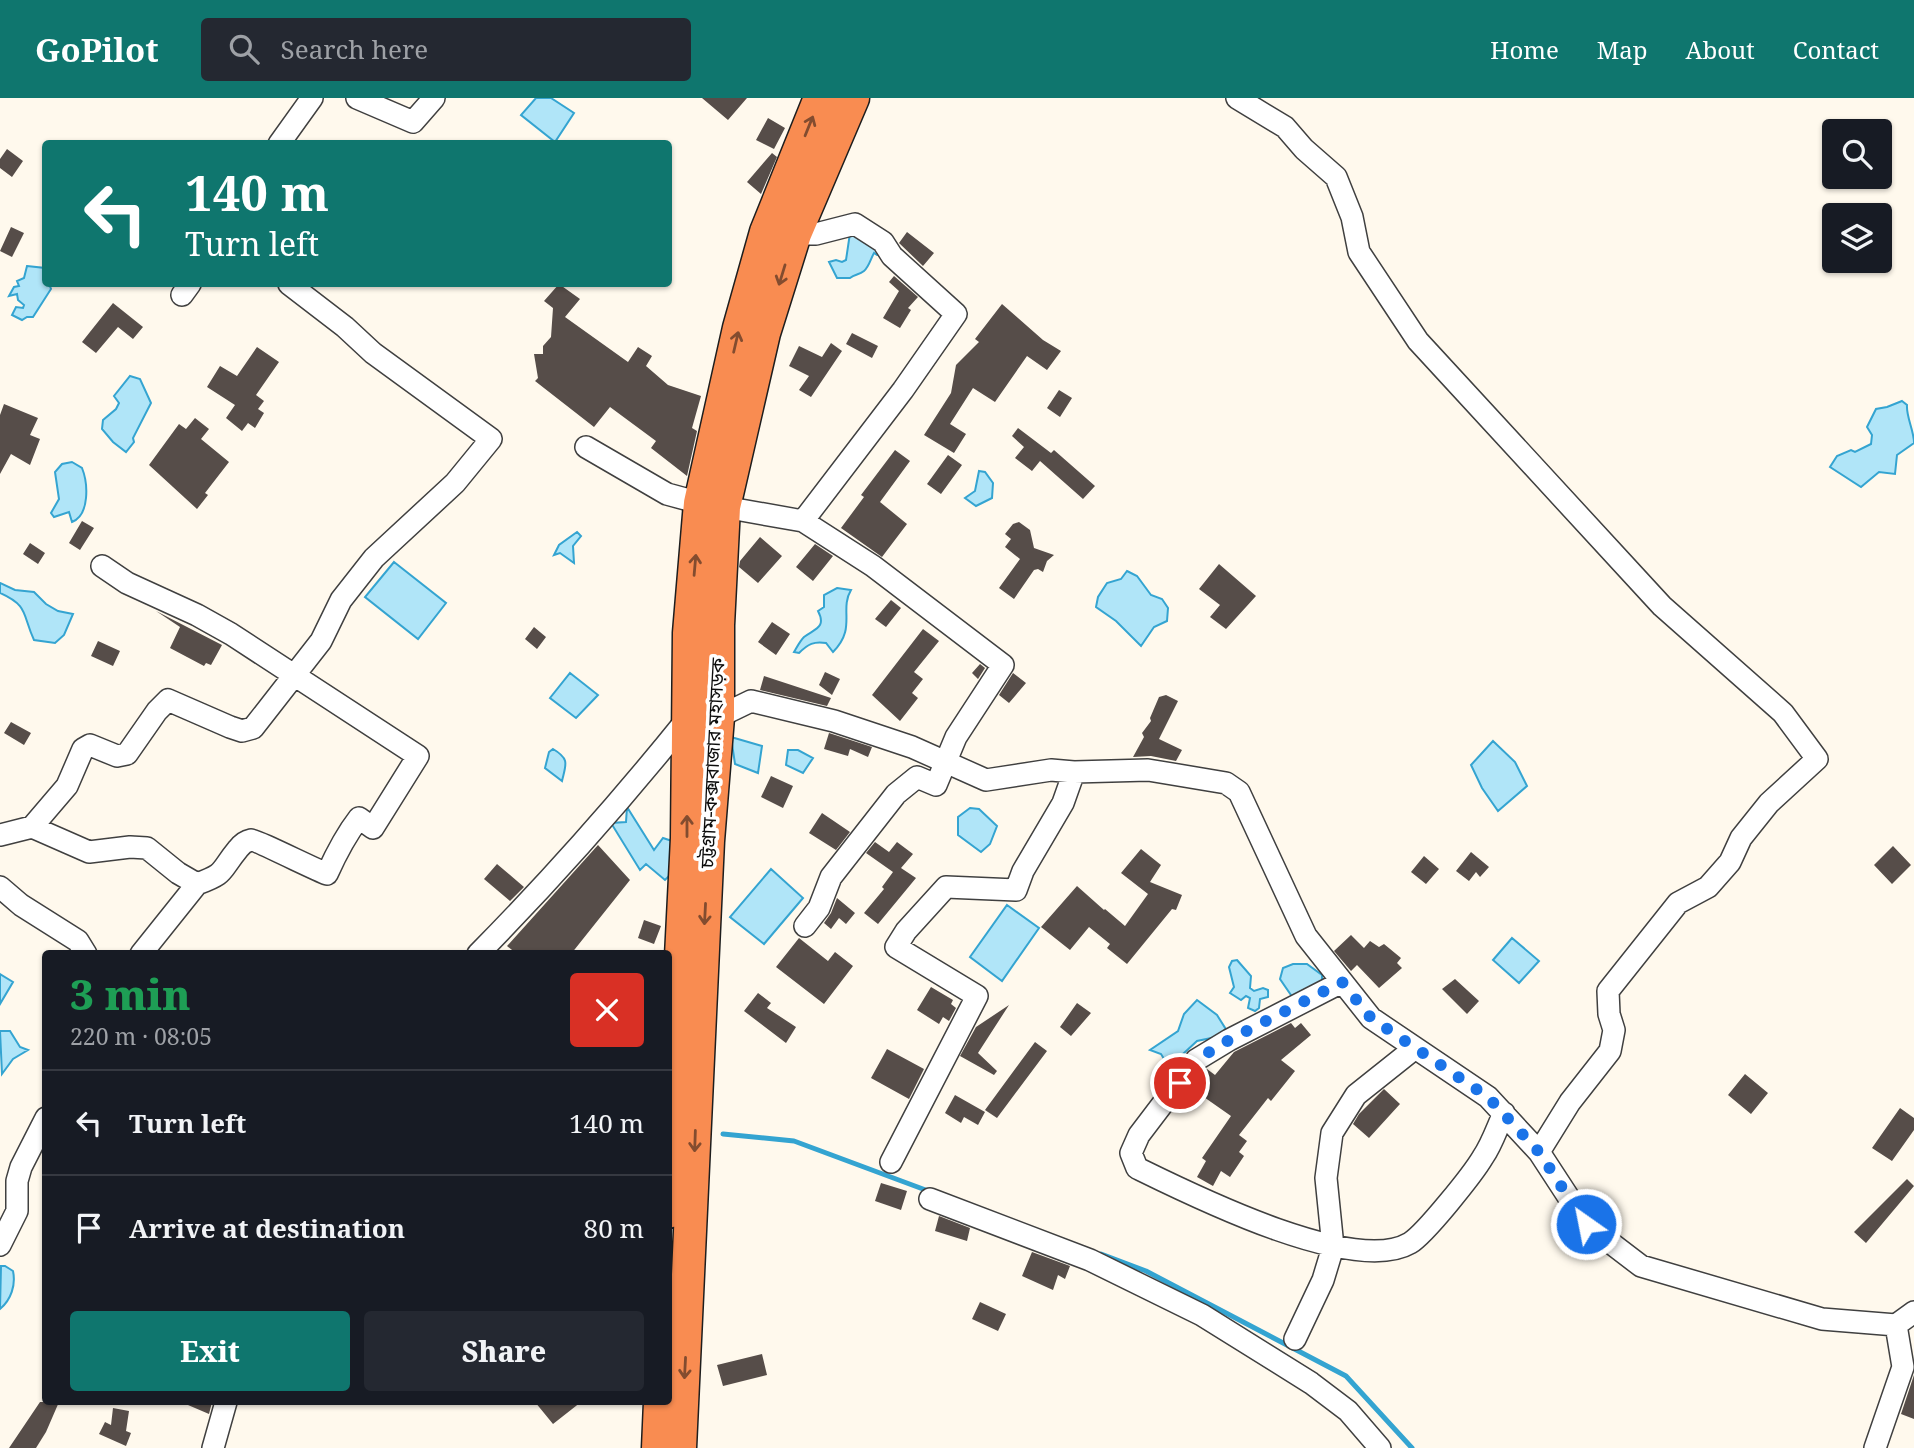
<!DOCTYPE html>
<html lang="en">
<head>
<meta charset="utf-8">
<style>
	:root { --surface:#171b24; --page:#242831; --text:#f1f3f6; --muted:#9ea1a6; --line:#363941; --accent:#0f766e }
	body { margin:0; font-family:"Noto Serif","Noto Sans Bengali",serif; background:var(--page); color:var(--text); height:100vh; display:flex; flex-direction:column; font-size:26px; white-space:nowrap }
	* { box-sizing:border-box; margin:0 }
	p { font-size:23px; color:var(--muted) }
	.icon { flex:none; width:38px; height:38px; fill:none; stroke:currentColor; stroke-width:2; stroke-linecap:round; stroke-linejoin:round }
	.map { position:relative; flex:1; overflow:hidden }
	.panel { position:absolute; left:42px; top:852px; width:630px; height:455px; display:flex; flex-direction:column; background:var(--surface); border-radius:7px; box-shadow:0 2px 5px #0004 }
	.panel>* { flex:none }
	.top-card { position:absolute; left:42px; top:42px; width:630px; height:147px; border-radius:7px; box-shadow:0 2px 5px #0004; background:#0f766e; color:#fff; overflow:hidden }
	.tools { position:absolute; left:1822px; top:21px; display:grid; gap:14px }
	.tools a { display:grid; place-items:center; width:70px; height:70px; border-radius:7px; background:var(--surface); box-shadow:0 2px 5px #0004; font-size:35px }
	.pin { position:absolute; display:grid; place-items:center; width:60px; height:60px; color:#fff; margin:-30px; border:4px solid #fff; border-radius:50%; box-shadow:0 2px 7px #0007 }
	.me { position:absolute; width:77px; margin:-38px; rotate:327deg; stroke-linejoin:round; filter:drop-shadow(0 0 5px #0008) }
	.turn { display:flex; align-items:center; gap:24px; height:147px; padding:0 28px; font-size:32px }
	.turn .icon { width:91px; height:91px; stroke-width:2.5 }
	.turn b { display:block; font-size:49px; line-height:60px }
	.round { display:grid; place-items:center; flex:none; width:74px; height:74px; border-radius:7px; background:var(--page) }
	.overview { display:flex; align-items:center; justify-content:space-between; height:119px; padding:0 28px }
	h1 { font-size:42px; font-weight:800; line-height:52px; color:#1e9e55 }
	.cta { display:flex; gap:14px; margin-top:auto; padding:14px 28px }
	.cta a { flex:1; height:80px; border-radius:7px; background:var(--accent); color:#fff; font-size:28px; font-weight:800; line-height:80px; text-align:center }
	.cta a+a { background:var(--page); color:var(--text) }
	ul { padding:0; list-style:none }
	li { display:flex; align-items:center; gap:21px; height:105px; padding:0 28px; border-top:2px solid var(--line) }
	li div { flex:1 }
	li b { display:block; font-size:26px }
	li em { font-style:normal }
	header { display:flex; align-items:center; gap:42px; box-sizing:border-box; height:98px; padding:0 35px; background:var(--accent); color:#fff }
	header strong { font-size:33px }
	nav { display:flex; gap:38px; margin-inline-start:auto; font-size:24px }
	.search { width:490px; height:63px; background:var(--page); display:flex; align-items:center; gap:18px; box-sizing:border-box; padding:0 24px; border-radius:7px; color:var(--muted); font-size:26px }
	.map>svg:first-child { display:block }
	.water { fill:#b0e5f8; stroke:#34a4d1; stroke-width:2 }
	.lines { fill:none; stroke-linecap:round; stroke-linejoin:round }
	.stream { stroke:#34a4d1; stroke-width:5 }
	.building { fill:#564d49 }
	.minor-casing { stroke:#404040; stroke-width:24 }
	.highway-casing { stroke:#1e1e1e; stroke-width:35 }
	.minor { stroke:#fff; stroke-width:21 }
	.highway { stroke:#f98c51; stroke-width:32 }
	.oneway { stroke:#834c2f }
	.route { stroke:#1a73e8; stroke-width:12; stroke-dasharray:0 21.6 }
	.labels { text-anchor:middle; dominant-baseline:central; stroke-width:7; stroke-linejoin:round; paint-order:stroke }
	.street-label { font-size:19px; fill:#0d0d0d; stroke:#fff }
</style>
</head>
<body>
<header>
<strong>GoPilot</strong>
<div class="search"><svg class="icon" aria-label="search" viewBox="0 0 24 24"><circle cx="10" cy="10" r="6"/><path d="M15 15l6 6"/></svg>Search here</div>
<nav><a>Home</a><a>Map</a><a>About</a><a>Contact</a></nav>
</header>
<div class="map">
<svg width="1914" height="1350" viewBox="0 0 1914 1350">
	<rect width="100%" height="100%" fill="#fff9ed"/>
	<path class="water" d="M 536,0 L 551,0 L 574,15 L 555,44 L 521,17 Z
		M 850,135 L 887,155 L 877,157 L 874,155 C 871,160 869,169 864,173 C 859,177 855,176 850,180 L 837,180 L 829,164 L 836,162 L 842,164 L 846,162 Z
		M 27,168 L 45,170 L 46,186 L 49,186 L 51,191 L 33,219 L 27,219 L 22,222 L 12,217 L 16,209 L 23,210 L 24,207 L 18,202 L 17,196 L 9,198 L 14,189 L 19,188 L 17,183 L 24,180 Z
		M 130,278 L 140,281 L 151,305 L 133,340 L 134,344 L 126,354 L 113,344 L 102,331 L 103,322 L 116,311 L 119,305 L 114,298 Z
		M 1902,303 L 1907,307 C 1906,319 1914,332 1914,345 L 1897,357 L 1895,376 L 1879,374 L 1861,389 L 1830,369 L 1837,358 L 1851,352 L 1855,354 L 1871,346 L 1872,337 L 1867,329 L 1876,311 L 1887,309 Z
		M 72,364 L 82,370 C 88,385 90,417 72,424 L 69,414 L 54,419 L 51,415 L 59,401 L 55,374 L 62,366 Z
		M 979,373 L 985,374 L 993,385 L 992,400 L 976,408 L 965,400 L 975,393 Z
		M 577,434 L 581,438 L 573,448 L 574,465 L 560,455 L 554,457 L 559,447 Z
		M 394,464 L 446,505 L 418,541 L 365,499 Z
		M 1127,473 L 1137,478 L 1151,497 L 1162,501 L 1168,510 L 1167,523 L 1154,529 L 1141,548 L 1116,523 L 1096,509 L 1098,499 L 1107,485 L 1121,481 Z
		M 0,485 L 15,492 L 34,494 L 46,506 L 58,513 L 73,516 L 64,537 L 55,545 L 34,542 C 22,516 29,508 0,495 Z
		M 837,490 L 851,492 C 839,512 857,530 833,554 L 826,545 C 814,543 808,546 799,555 L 794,554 C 797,549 800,543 804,539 C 814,531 827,530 818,513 L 824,509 L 824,497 Z
		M 570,575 L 598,597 L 576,620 L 550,600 Z
		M 731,639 L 762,648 L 758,675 L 735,666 Z
		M 1493,643 L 1515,664 L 1527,688 L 1498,713 L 1482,690 L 1471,667 Z
		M 553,651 C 570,661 566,666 562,683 L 545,670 L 549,654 Z
		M 788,652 L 798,652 L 813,660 L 803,675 L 786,667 Z
		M 627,709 L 654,752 L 663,740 L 672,743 L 671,776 L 665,782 L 646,766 L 640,772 L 611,725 L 626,724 Z
		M 970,710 L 979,711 L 997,728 L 990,746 L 981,754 L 958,737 L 958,719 Z
		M 771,771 L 803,800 L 764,846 L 730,819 Z
		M 1007,807 L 1039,830 L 1002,883 L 970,859 Z
		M 1512,840 L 1539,863 L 1519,885 L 1493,862 Z
		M 1237,862 L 1251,878 L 1250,890 L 1254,893 L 1263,890 L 1268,892 L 1268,899 L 1260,901 L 1259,910 L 1255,913 L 1248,910 L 1250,900 L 1246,898 L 1241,902 L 1230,895 L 1234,889 L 1229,869 L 1232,863 Z
		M 1293,866 L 1307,866 L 1322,877 L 1322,884 L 1293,900 L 1280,881 L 1283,870 Z
		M 0,876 L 13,884 L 0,906 Z
		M 1197,902 L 1217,917 L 1227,933 L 1216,939 L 1197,943 L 1169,969 L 1161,956 L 1150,952 L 1178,933 L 1184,916 Z
		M 0,933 L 10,933 L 20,949 L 28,952 L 13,961 L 2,976 Z
		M 1,1168 L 5,1168 L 13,1173 C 16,1187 11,1202 0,1211 Z"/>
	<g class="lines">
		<path class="stream" d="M 723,1036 L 794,1043 L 931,1094
			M 1101,1156 L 1146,1173 L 1346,1278 L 1412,1350"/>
	</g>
	<path class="building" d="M 702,0 L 747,0 L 728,22 Z
		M 768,20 L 785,30 L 774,51 L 756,42 Z
		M 7,51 L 23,63 L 12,79 L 0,70 L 0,61 Z
		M 772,55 L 777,59 L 761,96 L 747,84 Z
		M 11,129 L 24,135 L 12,159 L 0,153 Z
		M 907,134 L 934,155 L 923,168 L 899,145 Z
		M 894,178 L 918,199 L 908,210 L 911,212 L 900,230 L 883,220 L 899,193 L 889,184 Z
		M 559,186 L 580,201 L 565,219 L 628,264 L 638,249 L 652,258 L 646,268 L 668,287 L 701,298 L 692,330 L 697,333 L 687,378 L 651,350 L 656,343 L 610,309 L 594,329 L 535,283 L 538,280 L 534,256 L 543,256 L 543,248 L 551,239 L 553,210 L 544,203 Z
		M 113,205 L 143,229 L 133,241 L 118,229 L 96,255 L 82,244 Z
		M 1002,206 L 1043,242 L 1061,253 L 1047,272 L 1027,258 L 995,304 L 973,290 L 950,326 L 966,336 L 954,355 L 924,337 L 951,295 L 956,267 L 979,244 L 975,241 Z
		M 852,235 L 878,248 L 872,260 L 846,246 Z
		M 831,245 L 842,253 L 811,299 L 799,292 L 809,278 L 789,268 L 799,248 L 822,259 Z
		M 257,249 L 279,264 L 256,297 L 264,303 L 258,311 L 264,315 L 255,330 L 248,325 L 242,333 L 226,320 L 235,307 L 207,289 L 220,268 L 237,278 Z
		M 1059,292 L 1072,300 L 1060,319 L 1047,310 Z
		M 4,306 L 38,320 L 30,337 L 40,341 L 30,367 L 11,356 L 0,376 L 0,317 Z
		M 195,320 L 209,331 L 201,341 L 229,364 L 205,395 L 208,397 L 197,411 L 149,367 L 179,326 L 186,331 Z
		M 1018,330 L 1051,355 L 1054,352 L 1095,388 L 1083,401 L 1040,363 L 1032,373 L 1015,360 L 1024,349 L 1012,338 Z
		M 895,352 L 910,363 L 880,404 L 907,426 L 882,459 L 841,430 L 864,399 L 861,397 Z
		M 948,357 L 962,367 L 941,396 L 927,386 Z
		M 82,423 L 94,430 L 80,452 L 69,445 Z
		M 1019,424 L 1030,432 L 1034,450 L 1054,457 L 1047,463 L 1043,474 L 1038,471 L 1034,472 L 1014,501 L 999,490 L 1020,461 L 1005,449 L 1011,441 L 1005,436 L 1013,426 Z
		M 760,439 L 782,458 L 758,485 L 739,469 L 740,463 Z
		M 30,445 L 45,455 L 38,466 L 23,456 Z
		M 815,446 L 833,458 L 813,483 L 796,469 Z
		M 1219,466 L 1256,498 L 1226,531 L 1210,519 L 1220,507 L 1199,491 Z
		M 891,502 L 901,510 L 886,529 L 875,521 Z
		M 156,513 L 222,547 L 211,567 L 206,565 L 204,568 L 170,550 L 180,529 Z
		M 772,524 L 790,536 L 776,557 L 758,544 Z
		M 534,529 L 546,539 L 537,551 L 525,541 Z
		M 923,531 L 939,543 L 914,574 L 923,581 L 912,595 L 918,600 L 900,623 L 872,597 Z
		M 98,543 L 120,553 L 113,568 L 91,558 Z
		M 980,566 L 985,570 L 978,581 L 972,575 Z
		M 825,574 L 840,581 L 832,597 L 819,587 Z
		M 1013,575 L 1026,585 L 1009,605 L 999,597 Z
		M 764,578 L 831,600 L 827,608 L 760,592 Z
		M 1166,597 L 1178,603 L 1159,641 L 1182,652 L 1176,663 L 1151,658 L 1133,659 L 1144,639 L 1142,635 L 1151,623 L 1150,620 L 1159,599 Z
		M 11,624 L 31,635 L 24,647 L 4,635 Z
		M 829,635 L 872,649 L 868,659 L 850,651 L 848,658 L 824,651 Z
		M 771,678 L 793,688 L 783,710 L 761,699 Z
		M 822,715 L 850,734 L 836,752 L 809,735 Z
		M 875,744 L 889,754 L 897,744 L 913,756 L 901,770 L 916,780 L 878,826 L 864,815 L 884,791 L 882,789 L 893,774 L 866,755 Z
		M 598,747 L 630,782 L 571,856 L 517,856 L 507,848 Z
		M 1893,748 L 1911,767 L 1892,786 L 1874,767 Z
		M 1141,751 L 1161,767 L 1150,784 L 1182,797 L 1176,812 L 1172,811 L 1127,866 L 1107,850 L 1110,846 L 1089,829 L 1070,852 L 1041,829 L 1077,788 L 1104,812 L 1105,811 L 1125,828 L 1148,796 L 1121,775 Z
		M 1471,754 L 1489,769 L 1480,779 L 1476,774 L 1469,783 L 1456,773 Z
		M 1424,758 L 1439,771 L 1426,786 L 1411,774 Z
		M 497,766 L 524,789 L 510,803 L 484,781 Z
		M 837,800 L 855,815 L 846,826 L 839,820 L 831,831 L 824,825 L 831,815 Z
		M 644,822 L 661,828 L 654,846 L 638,840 Z
		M 1351,837 L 1364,850 L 1370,843 L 1379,849 L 1384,846 L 1401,860 L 1397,865 L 1402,870 L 1379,890 L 1357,867 L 1351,873 L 1334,853 Z
		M 799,840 L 828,863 L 835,854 L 853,868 L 824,906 L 776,869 Z
		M 1455,881 L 1479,903 L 1467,916 L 1442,891 Z
		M 931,889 L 953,902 L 951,906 L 956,910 L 949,923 L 943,919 L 939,926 L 917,912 Z
		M 758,895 L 771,905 L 767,910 L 796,929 L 786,945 L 744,913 Z
		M 1077,905 L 1091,915 L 1071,938 L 1060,929 Z
		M 1009,907 L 978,955 L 997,973 L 994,977 L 960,958 L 976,929 Z
		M 1291,925 L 1295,930 L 1301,925 L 1311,937 L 1281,962 L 1295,973 L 1271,1003 L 1268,1000 L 1239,1037 L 1247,1043 L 1239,1054 L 1244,1058 L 1230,1079 L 1221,1073 L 1213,1088 L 1197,1079 L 1206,1063 L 1202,1060 L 1231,1018 L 1191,990 L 1205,972 L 1207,971 L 1215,977 L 1234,954 Z
		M 1035,944 L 1047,953 L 997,1020 L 985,1012 Z
		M 887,951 L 924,971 L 909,1001 L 871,980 Z
		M 1745,976 L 1768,995 L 1751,1016 L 1728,997 Z
		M 1384,991 L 1400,1006 L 1369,1040 L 1353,1026 L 1359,1016 Z
		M 955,997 L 985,1014 L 978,1027 L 964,1019 L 961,1025 L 945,1015 Z
		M 1900,1010 L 1914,1020 L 1914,1032 L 1892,1063 L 1872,1050 Z
		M 1907,1081 L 1914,1088 L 1866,1145 L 1854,1134 Z
		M 881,1085 L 907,1093 L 901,1112 L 875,1103 Z
		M 939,1118 L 970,1130 L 967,1143 L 935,1133 Z
		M 1032,1154 L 1070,1168 L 1065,1181 L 1058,1177 L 1053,1192 L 1022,1178 Z
		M 980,1204 L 1006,1216 L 998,1233 L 972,1221 Z
		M 762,1256 L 767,1277 L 723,1288 L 717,1267 Z
		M 1914,1277 L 1914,1321 L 1901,1316 Z
		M 40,1304 L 59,1304 L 46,1334 L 36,1350 L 9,1350 Z
		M 181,1304 L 212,1304 L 209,1316 Z
		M 535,1304 L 581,1304 L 553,1326 Z
		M 113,1310 L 129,1313 L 126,1333 L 131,1335 L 126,1348 L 99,1336 L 105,1324 L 111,1327 Z"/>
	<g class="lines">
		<g class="minor-casing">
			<path id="minor" d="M 357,0 L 413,24 L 434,0
				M 1237,0 L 1285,29 L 1304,51 L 1336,79 L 1352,119 L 1359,154 L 1418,243 L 1662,508 L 1783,615 L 1817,661 L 1769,705 L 1741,740 L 1730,764 L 1708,789 L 1678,805 L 1608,893 L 1609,916 L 1614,932 L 1610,953 L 1570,1004 L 1539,1054
				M 279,46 L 312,0
				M 795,136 L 816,136 L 855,126 L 883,144 L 892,158 L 956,216 L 903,292 L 803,423 L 873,468 L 1003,567 L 956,639 L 936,687 L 917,679 L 896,696 L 831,779 L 819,810 L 805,828
				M 182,197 L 190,186
				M 586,349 L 667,396 L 700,405
				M 724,409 L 803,423
				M 718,619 L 751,603 L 834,623 L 912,649 L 986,682 L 1051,672 L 1074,674 L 1148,672 L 1226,685 L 1239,694 L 1306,838 L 1371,920 L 1488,999 L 1539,1054 L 1586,1126 L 1641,1168 L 1822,1221 L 1896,1227 L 1914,1214
				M 32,729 L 67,688 L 83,651 L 90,647 L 117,658 L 127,656 L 157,613 L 168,602 L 230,629 L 242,633 L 253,630 L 321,543 L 341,502 L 374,460 L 455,385 L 491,341 L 373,255 L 345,229 L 289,186
				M 0,737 L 32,729 L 89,754 L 130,749 L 147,750 L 178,775 L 197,786 C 227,775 219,774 238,751 C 241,747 246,743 251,742 C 256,742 316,772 327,776 C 336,756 345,738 359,720 L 373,730 L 418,658 L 231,536 L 197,517 L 127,485 L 102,468
				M 0,789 L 21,807 L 78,843 L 86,856
				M 141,856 L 197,786
				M 478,856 C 552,781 621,703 687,621
				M 1342,884 L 1229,942 L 1196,962 L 1139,1037 L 1131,1055 L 1137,1070 C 1192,1097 1354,1178 1410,1145 C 1425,1136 1473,1076 1483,1059 C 1492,1046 1497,1030 1504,1015
				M 891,1064 L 977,898 L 896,849 L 906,833 L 946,789 L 1016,792 L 1023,773 L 1063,705 L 1074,674
				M 930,1101 L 1090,1162 L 1202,1217 L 1311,1285 L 1348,1313 L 1380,1350
				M 0,1147 L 17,1113 L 17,1083 L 21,1069 L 46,1020
				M 1295,1241 L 1323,1182 L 1333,1149 L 1326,1080 L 1332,1035 L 1356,997 L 1415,950
				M 213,1350 L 226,1304
				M 1875,1350 L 1903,1269 L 1896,1227"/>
		</g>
		<g class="highway-casing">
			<path id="highway" d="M 668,1114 L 687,740 L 689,535 L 700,405 L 739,230 L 766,134 L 820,0
				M 658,1350 L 660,1304
				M 680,1350 L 708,743 L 718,619 L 718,527 L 724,409 L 764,235 L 795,136 L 853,0"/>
		</g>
		<use href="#minor" class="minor"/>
		<use href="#highway" class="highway"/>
	</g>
	<defs><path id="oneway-shaft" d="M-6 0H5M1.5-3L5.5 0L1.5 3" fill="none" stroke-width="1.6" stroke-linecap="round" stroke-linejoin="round" transform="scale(1.75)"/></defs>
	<g class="oneway">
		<use href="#oneway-shaft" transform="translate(809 28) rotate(-68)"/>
		<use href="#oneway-shaft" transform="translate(782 177) rotate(107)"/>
		<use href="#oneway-shaft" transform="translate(736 244) rotate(-77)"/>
		<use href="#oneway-shaft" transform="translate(695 467) rotate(-85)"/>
		<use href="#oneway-shaft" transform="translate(687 728) rotate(-90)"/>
		<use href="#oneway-shaft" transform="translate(705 816) rotate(93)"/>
		<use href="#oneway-shaft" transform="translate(695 1043) rotate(92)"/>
		<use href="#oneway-shaft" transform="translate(685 1270) rotate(93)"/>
	</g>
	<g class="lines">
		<path class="route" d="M 1180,985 L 1196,962 L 1229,942 L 1342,884 L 1371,920 L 1488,999 L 1539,1054 L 1586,1126"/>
	</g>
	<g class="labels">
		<g class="street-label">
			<text transform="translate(712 665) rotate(-87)">চট্টগ্রাম-কক্সবাজার মহাসড়ক</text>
		</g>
	</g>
</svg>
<div class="tools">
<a><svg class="icon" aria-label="search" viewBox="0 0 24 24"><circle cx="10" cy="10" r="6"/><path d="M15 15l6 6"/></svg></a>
<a><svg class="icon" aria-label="layers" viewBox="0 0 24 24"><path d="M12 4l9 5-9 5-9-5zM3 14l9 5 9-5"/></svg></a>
</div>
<div class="pin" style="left:1180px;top:985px;background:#d93025"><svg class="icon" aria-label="arrive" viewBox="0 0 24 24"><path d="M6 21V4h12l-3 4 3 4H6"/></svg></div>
<svg class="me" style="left:1586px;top:1126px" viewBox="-20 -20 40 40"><circle r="17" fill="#1a73e8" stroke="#fff" stroke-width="3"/><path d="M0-11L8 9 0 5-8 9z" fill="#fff"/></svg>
<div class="top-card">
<div class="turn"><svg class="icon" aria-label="left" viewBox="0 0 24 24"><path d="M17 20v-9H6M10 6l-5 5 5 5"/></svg><div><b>140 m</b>Turn left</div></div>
</div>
<section class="panel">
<div class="overview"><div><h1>3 min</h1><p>220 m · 08:05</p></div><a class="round" style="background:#d93025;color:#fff"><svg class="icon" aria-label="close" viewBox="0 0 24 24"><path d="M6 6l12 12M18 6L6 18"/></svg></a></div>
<ul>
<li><svg class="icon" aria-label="left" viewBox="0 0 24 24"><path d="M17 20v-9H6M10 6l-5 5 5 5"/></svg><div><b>Turn left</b></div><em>140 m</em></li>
<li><svg class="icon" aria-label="arrive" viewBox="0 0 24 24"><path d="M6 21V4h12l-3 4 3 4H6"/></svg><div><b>Arrive at destination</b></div><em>80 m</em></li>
</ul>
<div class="cta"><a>Exit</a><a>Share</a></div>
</section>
</div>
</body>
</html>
